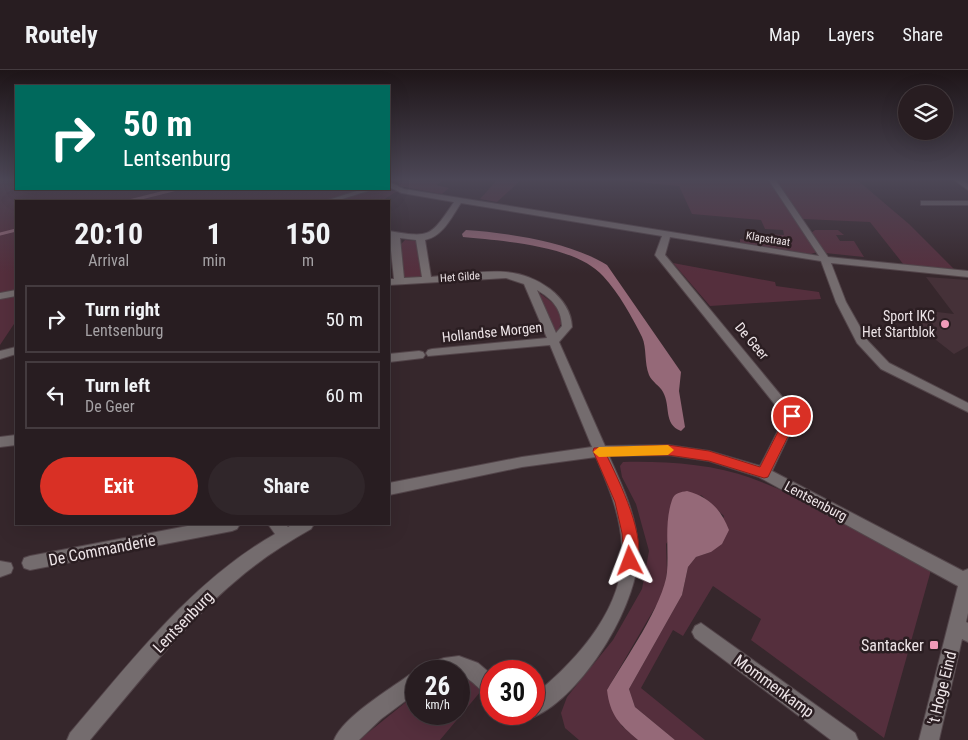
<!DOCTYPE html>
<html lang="en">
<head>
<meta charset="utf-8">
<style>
	:root { --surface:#281d21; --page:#30262a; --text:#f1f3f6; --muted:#a5a2a5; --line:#443b3f; --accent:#d93025 }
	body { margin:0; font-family:"Roboto Condensed",sans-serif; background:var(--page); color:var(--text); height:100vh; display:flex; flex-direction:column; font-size:19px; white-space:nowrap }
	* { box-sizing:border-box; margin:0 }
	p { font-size:16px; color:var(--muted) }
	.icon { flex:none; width:28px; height:28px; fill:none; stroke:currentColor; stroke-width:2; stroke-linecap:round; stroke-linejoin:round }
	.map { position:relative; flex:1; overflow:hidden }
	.drawer { position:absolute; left:15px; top:130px; width:375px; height:325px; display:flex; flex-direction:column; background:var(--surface); border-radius:0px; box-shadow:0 5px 20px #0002,0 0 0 1px var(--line) }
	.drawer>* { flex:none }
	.hud { position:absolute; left:15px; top:15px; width:375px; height:105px; border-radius:0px; box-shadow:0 5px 20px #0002,0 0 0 1px var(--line); background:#00695c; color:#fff; overflow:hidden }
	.controls { position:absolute; left:898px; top:15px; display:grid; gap:10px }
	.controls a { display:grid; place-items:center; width:55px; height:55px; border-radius:50%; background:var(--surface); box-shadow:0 5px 20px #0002,0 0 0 1px var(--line); font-size:25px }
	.speed { position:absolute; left:405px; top:590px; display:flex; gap:10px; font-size:25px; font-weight:700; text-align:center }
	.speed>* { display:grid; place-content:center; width:65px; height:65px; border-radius:50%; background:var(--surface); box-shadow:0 5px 20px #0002,0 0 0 1px var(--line); line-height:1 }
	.speed small { font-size:12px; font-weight:400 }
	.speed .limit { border:8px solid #d22; background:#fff; color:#111 }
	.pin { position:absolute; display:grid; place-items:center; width:42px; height:42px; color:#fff; margin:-21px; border:2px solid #fff; border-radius:50%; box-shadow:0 1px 5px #0007 }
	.me { position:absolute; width:55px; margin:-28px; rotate:357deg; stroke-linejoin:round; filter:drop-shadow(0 0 4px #0008) }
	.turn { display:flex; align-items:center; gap:18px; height:105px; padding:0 25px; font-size:22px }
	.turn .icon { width:65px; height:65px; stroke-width:2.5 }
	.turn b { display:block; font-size:35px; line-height:42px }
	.eta { display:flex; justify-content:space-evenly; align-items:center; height:85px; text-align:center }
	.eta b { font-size:30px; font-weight:700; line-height:35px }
	.cta { display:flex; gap:10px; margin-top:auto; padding:10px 25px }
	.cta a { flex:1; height:58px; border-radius:30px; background:var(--accent); color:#fff; font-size:20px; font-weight:700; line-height:58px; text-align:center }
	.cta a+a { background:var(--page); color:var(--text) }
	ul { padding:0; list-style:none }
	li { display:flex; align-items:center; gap:15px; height:68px; margin:0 10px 8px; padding:0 15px; border:2px solid var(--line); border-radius:0px }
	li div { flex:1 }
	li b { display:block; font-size:19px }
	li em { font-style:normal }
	header { display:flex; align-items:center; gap:30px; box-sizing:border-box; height:70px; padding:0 25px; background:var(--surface); border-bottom:1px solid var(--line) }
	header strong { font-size:24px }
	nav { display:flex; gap:28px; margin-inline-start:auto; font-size:18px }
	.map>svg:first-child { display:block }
	.built { fill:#453138 }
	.green { fill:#552f3d }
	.water { fill:#956978 }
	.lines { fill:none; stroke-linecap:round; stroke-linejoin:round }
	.stream { stroke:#956978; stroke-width:3 }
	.minor-casing { stroke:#53454a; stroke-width:2 }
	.minor { fill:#746c6e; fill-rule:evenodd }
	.route { fill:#d93025; stroke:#8d1f18 }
	.slow { fill:#f59e0b }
	.poi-dot { fill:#ef9ab8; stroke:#2b1e22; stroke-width:2 }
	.labels { text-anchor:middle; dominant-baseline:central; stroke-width:5; stroke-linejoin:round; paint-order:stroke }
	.far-street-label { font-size:11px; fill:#ede4e7; stroke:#2b1e22 }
	.poi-label { font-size:14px; fill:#ede4e7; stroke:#2b1e22; text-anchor:end }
	.street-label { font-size:14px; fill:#ede4e7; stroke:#2b1e22 }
	.near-street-label { font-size:16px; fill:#ede4e7; stroke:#2b1e22 }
	.near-poi-label { font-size:16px; fill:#ede4e7; stroke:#2b1e22; text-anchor:end }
</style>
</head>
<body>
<header>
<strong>Routely</strong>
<nav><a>Map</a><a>Layers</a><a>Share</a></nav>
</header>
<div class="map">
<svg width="968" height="670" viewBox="0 0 968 670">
	<rect width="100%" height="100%" fill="#36272c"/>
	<path class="built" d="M 926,207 L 968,210 L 968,276 L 954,284 L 927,263 L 912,239 L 954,244 Z"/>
	<path class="green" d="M 0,109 L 16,109 L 16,119 L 364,119 L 323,131 L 16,131 L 16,221 L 0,224 Z
		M 407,109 L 447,109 L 436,115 L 449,118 L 442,124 L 399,116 L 399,112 Z
		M 498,109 L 522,109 L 497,132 L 480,129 Z
		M 607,109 L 768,109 L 817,182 L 811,184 L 740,173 L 740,169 L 770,174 L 767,164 L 784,165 L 783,160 L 765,159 L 761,150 L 692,144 L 679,116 Z
		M 774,109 L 856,109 L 909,154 L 954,199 L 904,195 L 870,152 L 803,149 Z
		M 373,119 L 397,121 L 382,131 L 332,131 Z
		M 815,160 L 838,160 L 844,165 L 836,165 L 840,171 L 854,171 L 864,187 L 825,183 L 811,163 Z
		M 405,170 L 416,171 L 424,204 L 418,208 L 403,208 L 400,175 Z
		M 673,193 L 775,212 L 776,216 L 819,222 L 821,229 L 710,236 Z
		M 538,222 L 557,236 L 562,252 L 556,264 Z
		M 16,224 L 16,251 L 0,275 L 0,228 Z
		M 623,392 C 664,391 713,394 751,408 C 814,431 873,469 931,500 L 884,668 L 751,570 L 761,549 L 713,516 L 683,566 L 673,560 L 641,618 L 705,670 L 675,670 L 635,637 L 629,619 L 682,525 L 688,497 L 696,487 L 711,482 L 724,446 L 701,425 L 666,474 L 667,501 L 664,522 L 607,620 L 622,656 L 638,670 L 579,670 L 565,658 L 561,643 L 567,627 L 613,570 L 642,519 L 649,481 L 636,434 L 622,407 L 620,396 Z
		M 459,606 L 474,610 L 481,621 L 440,670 L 359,670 L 416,624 L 416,644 L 459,644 Z"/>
	<path class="water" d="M 466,160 C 510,163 570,172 607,195 L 681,302 L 679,321 L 685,357 L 681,361 C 663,354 671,336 663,322 C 660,316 652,312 649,305 C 644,293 647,278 642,267 C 632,247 619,223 603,206 C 575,175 503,171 463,167 L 462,164 Z
		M 687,421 C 709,427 721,439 729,460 L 722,474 L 711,482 L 696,487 L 688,497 L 682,525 L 629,619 L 635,637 L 675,670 L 638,670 C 619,654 610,645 607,620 C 624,591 664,534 667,502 C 669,479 664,453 672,430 C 674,423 681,422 687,421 Z"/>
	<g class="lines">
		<path class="stream" d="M 129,131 L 177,119
			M 0,164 L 16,160"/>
		<g class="minor-casing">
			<path id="minor" d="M 768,109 L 775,109 L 828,187 L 968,201 L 968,207 L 831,193 L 846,232 L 868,271 L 889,293 L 968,333 L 968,342 L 881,299 L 857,273 L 836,232 L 821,191 L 670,167 L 665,185 L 798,346 L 772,401 L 963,501 L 968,499 L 968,543 L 966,552 L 968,553 L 968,572 L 962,569 L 939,670 L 919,670 L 958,516 L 759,407 L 709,391 L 668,385 L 609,386 C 622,415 636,444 638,477 C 642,530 583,626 534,647 L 527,644 L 534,644 L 534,625 C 578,590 627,535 622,475 C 620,443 608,415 596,387 L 522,397 L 389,425 L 389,413 L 522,387 L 592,377 L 550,275 L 428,286 L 426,283 L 428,280 L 432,279 L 547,268 L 524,214 L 506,208 L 389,215 L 389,209 L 394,209 L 389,161 C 431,168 430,167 454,132 L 402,123 L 389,117 L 389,112 L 404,119 L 819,186 ZM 461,133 L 662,166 L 655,185 L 785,347 L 760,396 L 709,381 L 668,375 L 605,376 L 559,272 L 572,257 C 571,226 535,204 506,202 C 482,200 455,205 431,207 L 425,170 C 443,166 451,148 461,133 ZM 400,168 L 416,170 L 422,207 L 404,208 ZM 537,220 C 552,229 561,238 562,256 L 556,263 Z
				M 953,109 L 961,109 L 968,114 L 968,120 Z
				M 363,119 L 374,119 L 336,131 L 325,131 Z
				M 921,131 L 968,131 L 968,135 L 921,135 Z
				M 16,220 L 16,226 L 0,229 L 0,223 Z
				M 16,277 L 16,284 L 0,289 L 0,281 Z
				M 419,281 L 423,282 L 425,285 L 423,288 L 389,292 L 389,284 Z
				M 16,365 L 16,375 L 0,377 L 0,367 Z
				M 198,454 L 240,454 L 237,459 L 232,461 L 30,500 L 24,498 L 22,493 L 24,488 L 30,486 Z
				M 268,454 L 285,454 L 288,457 L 293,454 L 314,454 L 311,459 C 288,472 266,486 245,503 C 186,551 139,612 90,670 L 67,670 L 70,663 C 131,592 192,511 275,464 Z
				M 0,491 L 11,493 L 13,498 L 11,503 L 0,507 Z
				M 701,553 L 855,663 L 858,670 L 831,670 L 695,568 L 692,562 L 695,556 Z
				M 459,586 L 478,593 L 491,604 L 491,626 C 479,622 473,608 459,605 L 459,601 L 425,601 L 427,594 L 444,588 Z
				M 416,603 L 416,623 L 381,649 L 359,670 L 334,670 C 343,647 389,620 409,605 Z"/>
		</g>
		<use href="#minor" class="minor"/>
	</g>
	<linearGradient id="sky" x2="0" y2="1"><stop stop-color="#1e1518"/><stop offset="0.54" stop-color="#4c4756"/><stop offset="1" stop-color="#4c4756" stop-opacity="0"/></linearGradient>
	<rect width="968" height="203" fill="url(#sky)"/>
	<path class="route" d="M 792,341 L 798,346 L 768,407 L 764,408 L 709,391 L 668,385 L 607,386 C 619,411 648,469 636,496 L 630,498 L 625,496 L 622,463 L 615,432 L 593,381 L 594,378 L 668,375 L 709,381 L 760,397 L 786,346 Z"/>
	<path class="slow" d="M 668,375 L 674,380 L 668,385 L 599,387 L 593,382 L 599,377 Z"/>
	<g class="poi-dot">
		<circle cx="945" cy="254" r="5"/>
		<rect x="929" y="570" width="10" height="10" rx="2.5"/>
	</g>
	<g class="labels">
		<g class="far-street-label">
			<text transform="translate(768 169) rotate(9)">Klapstraat</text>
			<text transform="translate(460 207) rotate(-4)">Het Gilde</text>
		</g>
		<g class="poi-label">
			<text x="935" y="246">Sport IKC<tspan x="935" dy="16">Het Startblok</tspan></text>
		</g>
		<g class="street-label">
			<text transform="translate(492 262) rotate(-6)">Hollandse Morgen</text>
			<text transform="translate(752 271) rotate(50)">De Geer</text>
			<text transform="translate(816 431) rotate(28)">Lentsenburg</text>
		</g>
		<g class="near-street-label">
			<text transform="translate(102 480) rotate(-11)">De Commanderie</text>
			<text transform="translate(183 552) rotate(-46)">Lentsenburg</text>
			<text transform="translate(774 616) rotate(36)">Mommenkamp</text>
			<text transform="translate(942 618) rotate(-76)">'t Hoge Eind</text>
		</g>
		<g class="near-poi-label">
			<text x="924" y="575">Santacker</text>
		</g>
	</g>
</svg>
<div class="controls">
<a><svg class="icon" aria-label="layers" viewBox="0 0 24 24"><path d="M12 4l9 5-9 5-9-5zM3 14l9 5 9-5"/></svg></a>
</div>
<div class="speed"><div>26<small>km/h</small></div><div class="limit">30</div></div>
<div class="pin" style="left:792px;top:346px;background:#d93025"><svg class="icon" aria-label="arrive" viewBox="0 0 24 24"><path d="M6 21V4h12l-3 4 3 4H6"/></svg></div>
<svg class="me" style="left:630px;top:491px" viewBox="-20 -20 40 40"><path d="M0-17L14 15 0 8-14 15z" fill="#d93025" stroke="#fff" stroke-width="4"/></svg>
<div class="hud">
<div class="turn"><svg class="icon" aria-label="right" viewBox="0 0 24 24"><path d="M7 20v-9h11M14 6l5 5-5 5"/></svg><div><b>50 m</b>Lentsenburg</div></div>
</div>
<section class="drawer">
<div class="eta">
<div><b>20:10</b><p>Arrival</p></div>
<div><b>1</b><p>min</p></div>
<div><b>150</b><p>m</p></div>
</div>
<ul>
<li><svg class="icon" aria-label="right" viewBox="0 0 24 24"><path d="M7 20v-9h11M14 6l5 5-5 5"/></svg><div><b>Turn right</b><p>Lentsenburg</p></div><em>50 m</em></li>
<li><svg class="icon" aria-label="left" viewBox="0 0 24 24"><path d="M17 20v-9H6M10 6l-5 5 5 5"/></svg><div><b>Turn left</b><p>De Geer</p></div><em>60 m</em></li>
</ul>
<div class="cta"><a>Exit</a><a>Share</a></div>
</section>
</div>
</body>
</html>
